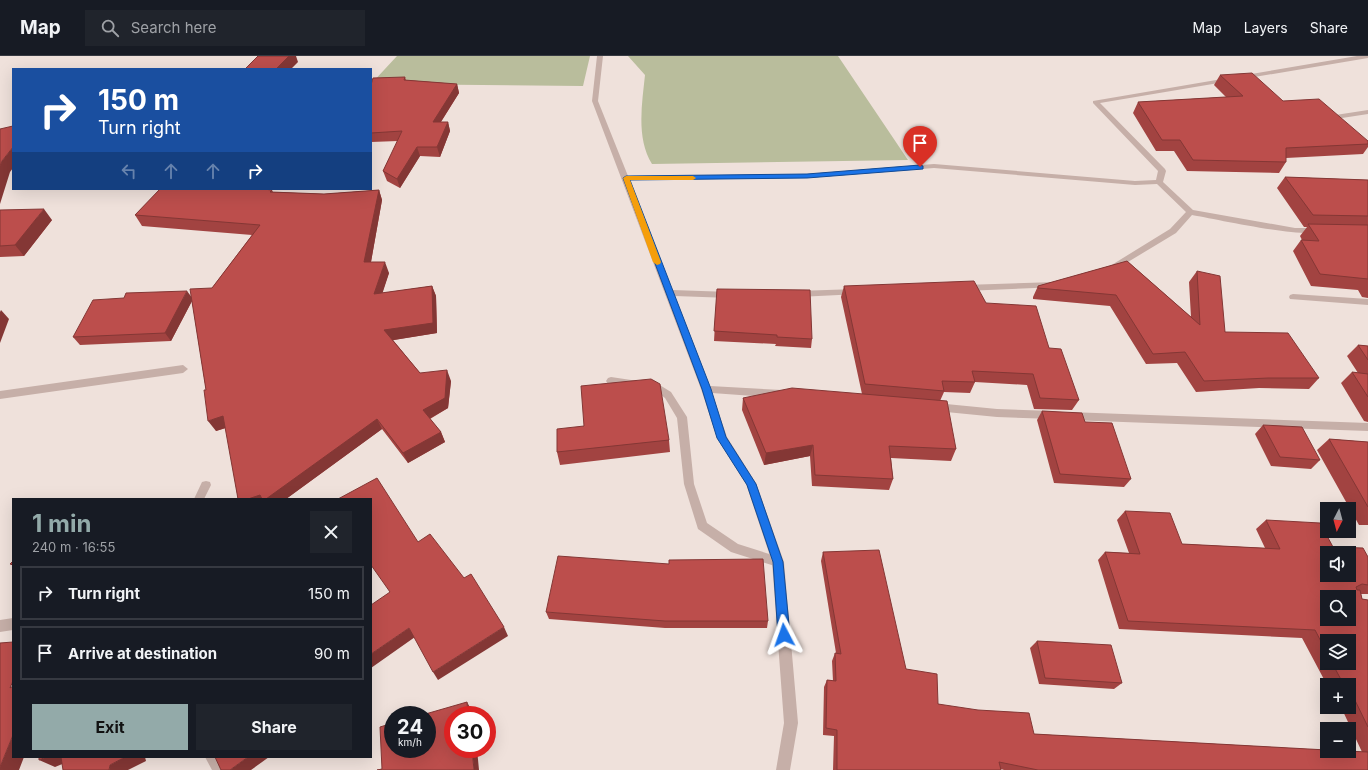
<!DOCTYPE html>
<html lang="en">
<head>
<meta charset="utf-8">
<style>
	:root { --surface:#171b24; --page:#20242c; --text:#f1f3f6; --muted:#9ea1a6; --line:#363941; --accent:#93aaa9 }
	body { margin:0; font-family:Inter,sans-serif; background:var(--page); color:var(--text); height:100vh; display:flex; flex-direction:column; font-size:15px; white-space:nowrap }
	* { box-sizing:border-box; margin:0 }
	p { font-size:13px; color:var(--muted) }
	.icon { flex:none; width:22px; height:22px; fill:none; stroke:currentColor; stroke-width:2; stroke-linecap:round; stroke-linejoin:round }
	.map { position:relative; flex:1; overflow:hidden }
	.side { position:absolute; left:12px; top:442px; width:360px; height:260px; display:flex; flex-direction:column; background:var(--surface); border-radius:0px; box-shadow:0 4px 16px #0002 }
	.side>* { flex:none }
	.top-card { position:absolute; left:12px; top:12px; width:360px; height:122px; border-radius:0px; box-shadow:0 4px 16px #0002; background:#1a4fa0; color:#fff; overflow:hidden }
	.needle { width:26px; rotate:186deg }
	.buttons { position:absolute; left:1320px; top:446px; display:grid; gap:8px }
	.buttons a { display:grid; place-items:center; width:36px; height:36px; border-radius:0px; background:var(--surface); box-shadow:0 4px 16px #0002; font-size:20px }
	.speed { position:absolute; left:384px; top:650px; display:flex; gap:8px; font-size:20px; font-weight:700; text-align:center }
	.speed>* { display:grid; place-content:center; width:52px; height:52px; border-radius:50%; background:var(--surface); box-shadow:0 4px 16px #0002; line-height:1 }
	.speed small { font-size:10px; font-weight:400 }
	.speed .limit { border:6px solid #d22; background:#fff; color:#111 }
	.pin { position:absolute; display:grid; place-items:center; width:34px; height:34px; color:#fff; margin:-41px -17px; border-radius:50% 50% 50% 0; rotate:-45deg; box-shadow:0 0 4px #0007 }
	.pin .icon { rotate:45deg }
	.me { position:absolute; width:44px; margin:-22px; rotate:356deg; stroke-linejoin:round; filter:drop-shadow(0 0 3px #0008) }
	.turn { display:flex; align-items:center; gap:14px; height:84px; padding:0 20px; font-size:18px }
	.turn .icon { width:52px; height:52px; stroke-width:2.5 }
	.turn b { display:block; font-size:28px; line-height:34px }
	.lanes { display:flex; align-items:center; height:38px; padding:0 20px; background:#0003; justify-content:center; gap:20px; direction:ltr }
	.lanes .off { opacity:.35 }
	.round { display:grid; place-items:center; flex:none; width:42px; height:42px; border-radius:0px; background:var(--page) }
	.overview { display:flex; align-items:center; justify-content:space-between; height:68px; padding:0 20px }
	h1 { font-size:24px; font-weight:700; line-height:30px; color:var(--accent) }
	.primary-button { display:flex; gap:8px; margin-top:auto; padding:8px 20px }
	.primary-button a { flex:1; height:46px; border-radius:0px; background:var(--accent); color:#111; font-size:16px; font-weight:700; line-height:46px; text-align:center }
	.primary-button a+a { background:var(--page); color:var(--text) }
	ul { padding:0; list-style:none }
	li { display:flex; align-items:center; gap:12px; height:54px; margin:0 8px 6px; padding:0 12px; border:2px solid var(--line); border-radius:0px }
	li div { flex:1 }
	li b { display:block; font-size:15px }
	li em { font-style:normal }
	header { display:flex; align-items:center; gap:24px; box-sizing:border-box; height:56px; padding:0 20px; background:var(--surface); border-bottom:1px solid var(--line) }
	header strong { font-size:19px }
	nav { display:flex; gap:22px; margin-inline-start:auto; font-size:14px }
	.search { width:280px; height:36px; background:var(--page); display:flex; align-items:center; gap:10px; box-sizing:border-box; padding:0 14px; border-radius:0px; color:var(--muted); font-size:15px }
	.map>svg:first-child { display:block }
	.green { fill:#b9bd9c }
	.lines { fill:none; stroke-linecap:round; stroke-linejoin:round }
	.service { fill:#c6afa8; fill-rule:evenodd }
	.minor { fill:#c6afa8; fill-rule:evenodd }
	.wall { fill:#a24341; fill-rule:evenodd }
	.shaded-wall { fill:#843735 }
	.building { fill:#bc4e4c; stroke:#843735; fill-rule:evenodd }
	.route { fill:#1a73e8; stroke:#114b97 }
	.slow { fill:#f59e0b }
</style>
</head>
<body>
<header>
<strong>Map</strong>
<div class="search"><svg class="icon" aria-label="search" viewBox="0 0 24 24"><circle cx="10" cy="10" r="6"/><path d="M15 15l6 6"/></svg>Search here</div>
<nav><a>Map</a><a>Layers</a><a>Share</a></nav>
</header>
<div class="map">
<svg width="1368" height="714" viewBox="0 0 1368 714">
	<rect width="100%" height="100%" fill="#efe1db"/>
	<path class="green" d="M 397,0 L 590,0 L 583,30 L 371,28 Z
		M 628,0 L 838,0 L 908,104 L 652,108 C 636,82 642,48 645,19 Z"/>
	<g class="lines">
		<path class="service" d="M 611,321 L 658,328 L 671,336 L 687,361 L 694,428 L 707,467 L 738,488 L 782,502 L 784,506 L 782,510 L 778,511 L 731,496 L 698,473 L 684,428 L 677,362 L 665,342 L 656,335 L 608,328 L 606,325 L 608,322 Z"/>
		<path class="minor" d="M 597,0 L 603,0 L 598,45 L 628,120 L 807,118 L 934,108 L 1135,125 L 1156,124 L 1158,115 L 1093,47 L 1093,45 L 1357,0 L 1368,0 L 1368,2 L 1100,47 L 1165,113 L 1166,115 L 1163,126 L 1193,154 L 1295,172 L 1316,172 L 1320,175 C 1310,184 1210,162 1192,159 L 1176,177 L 1113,215 L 1109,212 L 1110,210 L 1170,173 L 1186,156 L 1157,128 L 1135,129 L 934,112 L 807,122 L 629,124 L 672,234 L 730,236 L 734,239 L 730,242 L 675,240 L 710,330 L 782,334 L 785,335 L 787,338 L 785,341 L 782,342 L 712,337 L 727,381 L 756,427 L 784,506 L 798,667 L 790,714 L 776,714 L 784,667 L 772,506 L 746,428 L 717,382 L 701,333 L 592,45 Z
			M 1368,54 L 1368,58 L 1329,64 L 1326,62 L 1329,60 Z
			M 1056,226 L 1059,227 L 1060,229 L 1059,231 L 964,235 L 960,232 L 964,229 Z
			M 856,233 L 859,234 L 860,236 L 859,238 L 798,241 L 794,238 L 798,235 Z
			M 1293,238 L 1368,243 L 1368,249 L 1290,243 L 1289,241 L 1290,239 Z
			M 183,309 L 188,313 L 183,317 L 0,343 L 0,335 Z
			M 936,347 L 997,353 L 1053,355 L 1057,356 L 1058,359 L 1057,362 L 1053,363 L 997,361 L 936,355 L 932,354 L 931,351 L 932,348 Z
			M 1069,356 L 1368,367 L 1368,375 L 1069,364 L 1065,363 L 1064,360 L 1065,357 Z
			M 206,425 L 210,426 L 211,429 L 204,443 L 194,443 L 202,426 Z
			M 13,562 L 13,574 L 0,576 L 0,564 Z
			M 205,701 L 219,701 L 226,714 L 212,714 Z"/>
	</g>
	<path class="wall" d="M 1220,19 L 1283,45 L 1368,85 L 1368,91 L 1363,98 L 1286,102 L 1286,106 L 1279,117 L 1187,115 L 1174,95 L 1156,95 L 1133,57 L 1138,46 L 1226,41 L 1214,29 Z
		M 405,21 L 406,24 L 457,28 L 459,37 L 441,66 L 448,66 L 450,75 L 440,101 L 420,100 L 400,132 L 387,125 L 383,115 L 398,85 L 371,86 L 371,29 Z
		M 1285,121 L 1368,124 L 1368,242 L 1362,241 L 1358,234 L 1311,230 L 1293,195 L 1301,184 L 1302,184 L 1300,180 L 1307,171 L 1304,171 L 1277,132 Z
		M 154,133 L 263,133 L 272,134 L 273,136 L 324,138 L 379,134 L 382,144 L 371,206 L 389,217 L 382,237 L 432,230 L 436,240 L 437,277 L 393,284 L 420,317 L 451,325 L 448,352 L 430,363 L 441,376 L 445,386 L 408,407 L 382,373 L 286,443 L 238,443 L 226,372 L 216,375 L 206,334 L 192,245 L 171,285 L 80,289 L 73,281 L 191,241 L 212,232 L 252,179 L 142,170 L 135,159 L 160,134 Z
		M 0,154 L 52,164 L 24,200 L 0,201 Z
		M 1127,205 L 1191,261 L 1189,226 L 1197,215 L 1225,276 L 1319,322 L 1309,333 L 1259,332 L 1196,336 L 1177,307 L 1146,308 L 1110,250 L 1033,243 L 1033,241 L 1038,230 Z
		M 844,230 L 986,247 L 1049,292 L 1079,344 L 1072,354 L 1034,353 L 1027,329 L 975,326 L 970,337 L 944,336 L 940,345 L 956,393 L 951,405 L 891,402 L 893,423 L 889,434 L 812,430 L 810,400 L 764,409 L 742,354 L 743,342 L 862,338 L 841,241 Z
		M 717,233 L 812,283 L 811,292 L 775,290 L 776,288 L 714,285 Z
		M 1358,289 L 1368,290 L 1368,366 L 1364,365 L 1341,327 L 1352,316 L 1358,317 L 1347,300 Z
		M 1042,355 L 1085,366 L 1131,423 L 1124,431 L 1054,427 L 1037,364 Z
		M 1263,369 L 1320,404 L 1311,413 L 1271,410 L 1255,378 Z
		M 584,370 L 669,384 L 670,396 L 560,409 L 557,396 Z
		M 1329,383 L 1368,386 L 1368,469 L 1359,469 L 1317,394 Z
		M 1125,455 L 1182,488 L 1265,492 L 1256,473 L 1266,464 L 1333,491 L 1368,501 L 1368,538 L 1361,538 L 1362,543 L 1368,544 L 1368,714 L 1004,714 L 1001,713 L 1001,714 L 833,714 L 834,680 L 823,679 L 824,631 L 827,624 L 833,625 L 832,605 L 835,597 L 836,597 L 821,505 L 823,496 L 906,613 L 938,648 L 1034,678 L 1362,696 L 1341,651 L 1349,651 L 1349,629 L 1327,629 L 1302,582 L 1119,573 L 1098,504 L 1105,496 L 1129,497 L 1117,464 ZM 1327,585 L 1349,607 L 1327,607 Z
		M 546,556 L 768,565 L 767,572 L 665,572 L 549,563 Z
		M 1037,585 L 1122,627 L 1114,633 L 1039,628 L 1030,592 Z"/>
	<path class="shaded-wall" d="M 289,0 L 296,0 L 298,6 L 291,13 L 276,13 Z
		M 457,28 L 459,37 L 435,75 L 433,66 Z
		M 448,66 L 450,75 L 440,101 L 437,91 Z
		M 13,91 L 13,112 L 10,116 L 0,148 L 0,110 L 2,105 Z
		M 417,91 L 420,100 L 400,132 L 397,123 Z
		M 379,134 L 382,144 L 369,217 L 364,206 Z
		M 44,153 L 52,164 L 24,200 L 15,189 Z
		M 385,206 L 389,217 L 379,248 L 374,238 Z
		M 432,230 L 436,240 L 437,277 L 388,285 L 384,274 Z
		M 187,235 L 193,243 L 171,285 L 165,277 Z
		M 1,254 L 9,263 L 0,287 L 0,256 Z
		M 447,314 L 451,325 L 448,352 L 427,364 L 423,354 Z
		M 223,360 L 231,370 L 216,375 L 208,365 Z
		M 377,363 L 382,373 L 286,443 L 266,443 Z
		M 441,376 L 445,386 L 408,407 L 403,397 Z
		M 813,389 L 810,400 L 764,409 L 766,397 Z
		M 260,439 L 263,443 L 248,443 Z
		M 504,571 L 508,580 L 438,624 L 433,616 Z
		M 409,572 L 415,581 L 371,612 L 371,598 Z
		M 467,646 L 472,655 L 473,659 L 468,659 Z
		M 13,679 L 13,701 L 24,701 L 19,714 L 0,714 L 0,711 Z
		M 472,693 L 477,693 L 479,714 L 474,714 Z
		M 46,701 L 74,701 L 77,702 L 55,711 L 39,704 Z
		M 125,701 L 145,701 L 146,705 L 128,714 L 109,714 L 110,709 Z
		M 248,701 L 269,701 L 251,714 L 230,714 Z"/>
	<path class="building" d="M 258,0 L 289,0 L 276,13 L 245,13 Z
		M 1252,17 L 1283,45 L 1319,43 L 1368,85 L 1368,88 L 1286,92 L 1286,106 L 1193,104 L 1180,84 L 1162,84 L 1138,46 L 1243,40 L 1220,19 Z
		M 405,21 L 404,24 L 457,28 L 433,66 L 448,66 L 437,91 L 417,91 L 397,123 L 383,115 L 402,75 L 371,77 L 371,29 L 373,22 Z
		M 13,70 L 13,91 L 2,105 L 0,110 L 0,73 Z
		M 1285,121 L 1368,124 L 1368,160 L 1313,159 Z
		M 160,133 L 263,133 L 272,134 L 270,136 L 324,138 L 379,134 L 364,206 L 385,206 L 374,238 L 432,230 L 433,267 L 384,274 L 420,317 L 447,314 L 445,342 L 423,354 L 441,376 L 403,397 L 377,363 L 266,443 L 262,443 L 260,439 L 248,443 L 238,443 L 223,360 L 208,365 L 204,334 L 206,334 L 190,233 L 212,232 L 260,169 L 135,159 Z
		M 44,153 L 15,189 L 0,190 L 0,154 Z
		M 1308,168 L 1368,169 L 1368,223 L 1320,218 L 1301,184 L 1319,185 Z
		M 1127,205 L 1200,269 L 1197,215 L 1220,220 L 1225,276 L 1288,277 L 1319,322 L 1268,322 L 1204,325 L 1185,296 L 1153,298 L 1116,239 L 1038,232 L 1038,230 Z
		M 974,225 L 986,247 L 1036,250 L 1049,292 L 1061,293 L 1079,344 L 1040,342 L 1033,318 L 972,315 L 975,326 L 942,325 L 944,335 L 865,328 L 844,230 Z
		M 717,233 L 810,234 L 812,283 L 777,281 L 777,279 L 714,275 Z
		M 187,235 L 165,277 L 73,281 L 93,244 L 124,242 L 126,237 Z
		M 1358,289 L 1368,290 L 1368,304 Z
		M 1352,316 L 1368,318 L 1368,341 Z
		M 651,323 L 660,328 L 669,384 L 557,396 L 557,373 L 584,370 L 581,330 Z
		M 792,332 L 947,345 L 956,393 L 889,390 L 893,423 L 815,419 L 813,389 L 766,397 L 743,342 Z
		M 1042,355 L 1082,357 L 1085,366 L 1112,367 L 1131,423 L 1060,418 Z
		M 1263,369 L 1302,371 L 1320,404 L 1280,401 Z
		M 1329,383 L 1368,386 L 1368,451 Z
		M 377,422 L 418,486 L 430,478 L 464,522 L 471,518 L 504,571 L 433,616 L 409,572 L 371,598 L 371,549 L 390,536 L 371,509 L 371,443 L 338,443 Z
		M 1125,455 L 1170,457 L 1182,488 L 1280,493 L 1266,464 L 1320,467 L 1333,491 L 1363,492 L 1368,501 L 1368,529 L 1362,528 L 1356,531 L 1357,534 L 1360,534 L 1362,543 L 1368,544 L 1368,671 L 1349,632 L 1349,629 L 1344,629 L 1332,607 L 1349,607 L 1349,585 L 1327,585 L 1327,597 L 1315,574 L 1128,565 L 1105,496 L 1140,498 ZM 1327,497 L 1349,497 L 1349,519 L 1327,519 ZM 1327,541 L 1349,541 L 1349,563 L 1327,563 Z
		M 879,494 L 906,613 L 937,618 L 938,648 L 978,654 L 1029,657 L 1034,678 L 1327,694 L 1327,695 L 1346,695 L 1368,696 L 1368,714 L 1038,714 L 999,706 L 1001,714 L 837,714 L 837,674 L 826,672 L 827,624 L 836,625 L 835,597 L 841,598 L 823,496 Z
		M 558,500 L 669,508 L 669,504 L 763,503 L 768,565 L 665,565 L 546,556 Z
		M 13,505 L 13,509 L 10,508 Z
		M 1037,585 L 1111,589 L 1122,627 L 1045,622 Z
		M 13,586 L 13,625 L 10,632 L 13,630 L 13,679 L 0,711 L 0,587 Z
		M 467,646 L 468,659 L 453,659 L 453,693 L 472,693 L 474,714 L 377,714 L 382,713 L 380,671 L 393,667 L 393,693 L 427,693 L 427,659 L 422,659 Z
		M 39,701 L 46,701 L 39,704 Z
		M 61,701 L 125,701 L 110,709 L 109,714 L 63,714 Z
		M 215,701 L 248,701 L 230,714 L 221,714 Z"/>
	<path class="route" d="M 920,109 L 923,110 L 923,113 L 807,122 L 630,124 L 711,333 L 726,381 L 756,428 L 783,506 L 790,579 L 788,583 L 784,585 L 780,583 L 778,579 L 773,506 L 747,429 L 717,382 L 702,333 L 623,122 L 626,120 L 807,118 Z"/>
	<path class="slow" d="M 626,120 L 693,120 L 696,122 L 693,124 L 630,124 L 661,206 L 660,208 L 657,209 L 653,206 L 623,122 Z"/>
</svg>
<div class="buttons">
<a><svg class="needle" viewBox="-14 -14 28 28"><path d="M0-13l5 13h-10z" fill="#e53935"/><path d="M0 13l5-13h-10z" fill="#9ea1a6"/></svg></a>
<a><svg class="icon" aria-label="sound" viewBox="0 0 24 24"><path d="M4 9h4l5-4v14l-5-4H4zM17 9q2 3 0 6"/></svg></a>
<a><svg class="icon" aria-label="search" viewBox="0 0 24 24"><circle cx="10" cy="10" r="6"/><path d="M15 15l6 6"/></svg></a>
<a><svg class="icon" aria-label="layers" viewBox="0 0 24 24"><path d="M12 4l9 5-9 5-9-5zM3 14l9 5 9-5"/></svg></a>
<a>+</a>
<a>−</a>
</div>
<div class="speed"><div>24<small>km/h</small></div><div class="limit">30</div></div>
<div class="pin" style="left:920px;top:111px;background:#d93025"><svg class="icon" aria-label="arrive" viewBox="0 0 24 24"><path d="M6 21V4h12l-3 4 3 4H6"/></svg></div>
<svg class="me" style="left:784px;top:579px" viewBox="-20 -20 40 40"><path d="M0-17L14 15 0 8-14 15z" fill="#1a73e8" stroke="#fff" stroke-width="4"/></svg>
<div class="top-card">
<div class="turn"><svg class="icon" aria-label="right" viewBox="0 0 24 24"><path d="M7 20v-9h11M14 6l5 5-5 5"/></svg><div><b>150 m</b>Turn right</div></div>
<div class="lanes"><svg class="icon off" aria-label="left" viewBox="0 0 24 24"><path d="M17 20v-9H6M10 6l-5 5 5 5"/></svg><svg class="icon off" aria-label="ahead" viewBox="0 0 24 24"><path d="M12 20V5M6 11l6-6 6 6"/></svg><svg class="icon off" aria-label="ahead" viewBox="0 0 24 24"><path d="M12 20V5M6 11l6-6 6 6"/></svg><svg class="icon" aria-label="right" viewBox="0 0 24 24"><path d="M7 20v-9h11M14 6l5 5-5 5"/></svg></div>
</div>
<section class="side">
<div class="overview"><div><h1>1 min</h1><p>240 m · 16:55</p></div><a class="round"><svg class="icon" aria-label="close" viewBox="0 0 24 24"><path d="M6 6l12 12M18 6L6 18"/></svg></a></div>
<ul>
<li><svg class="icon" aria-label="right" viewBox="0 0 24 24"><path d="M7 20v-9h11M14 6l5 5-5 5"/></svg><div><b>Turn right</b></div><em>150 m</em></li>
<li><svg class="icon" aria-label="arrive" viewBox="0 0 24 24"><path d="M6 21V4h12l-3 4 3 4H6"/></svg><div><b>Arrive at destination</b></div><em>90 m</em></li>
</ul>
<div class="primary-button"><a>Exit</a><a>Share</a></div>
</section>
</div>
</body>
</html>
